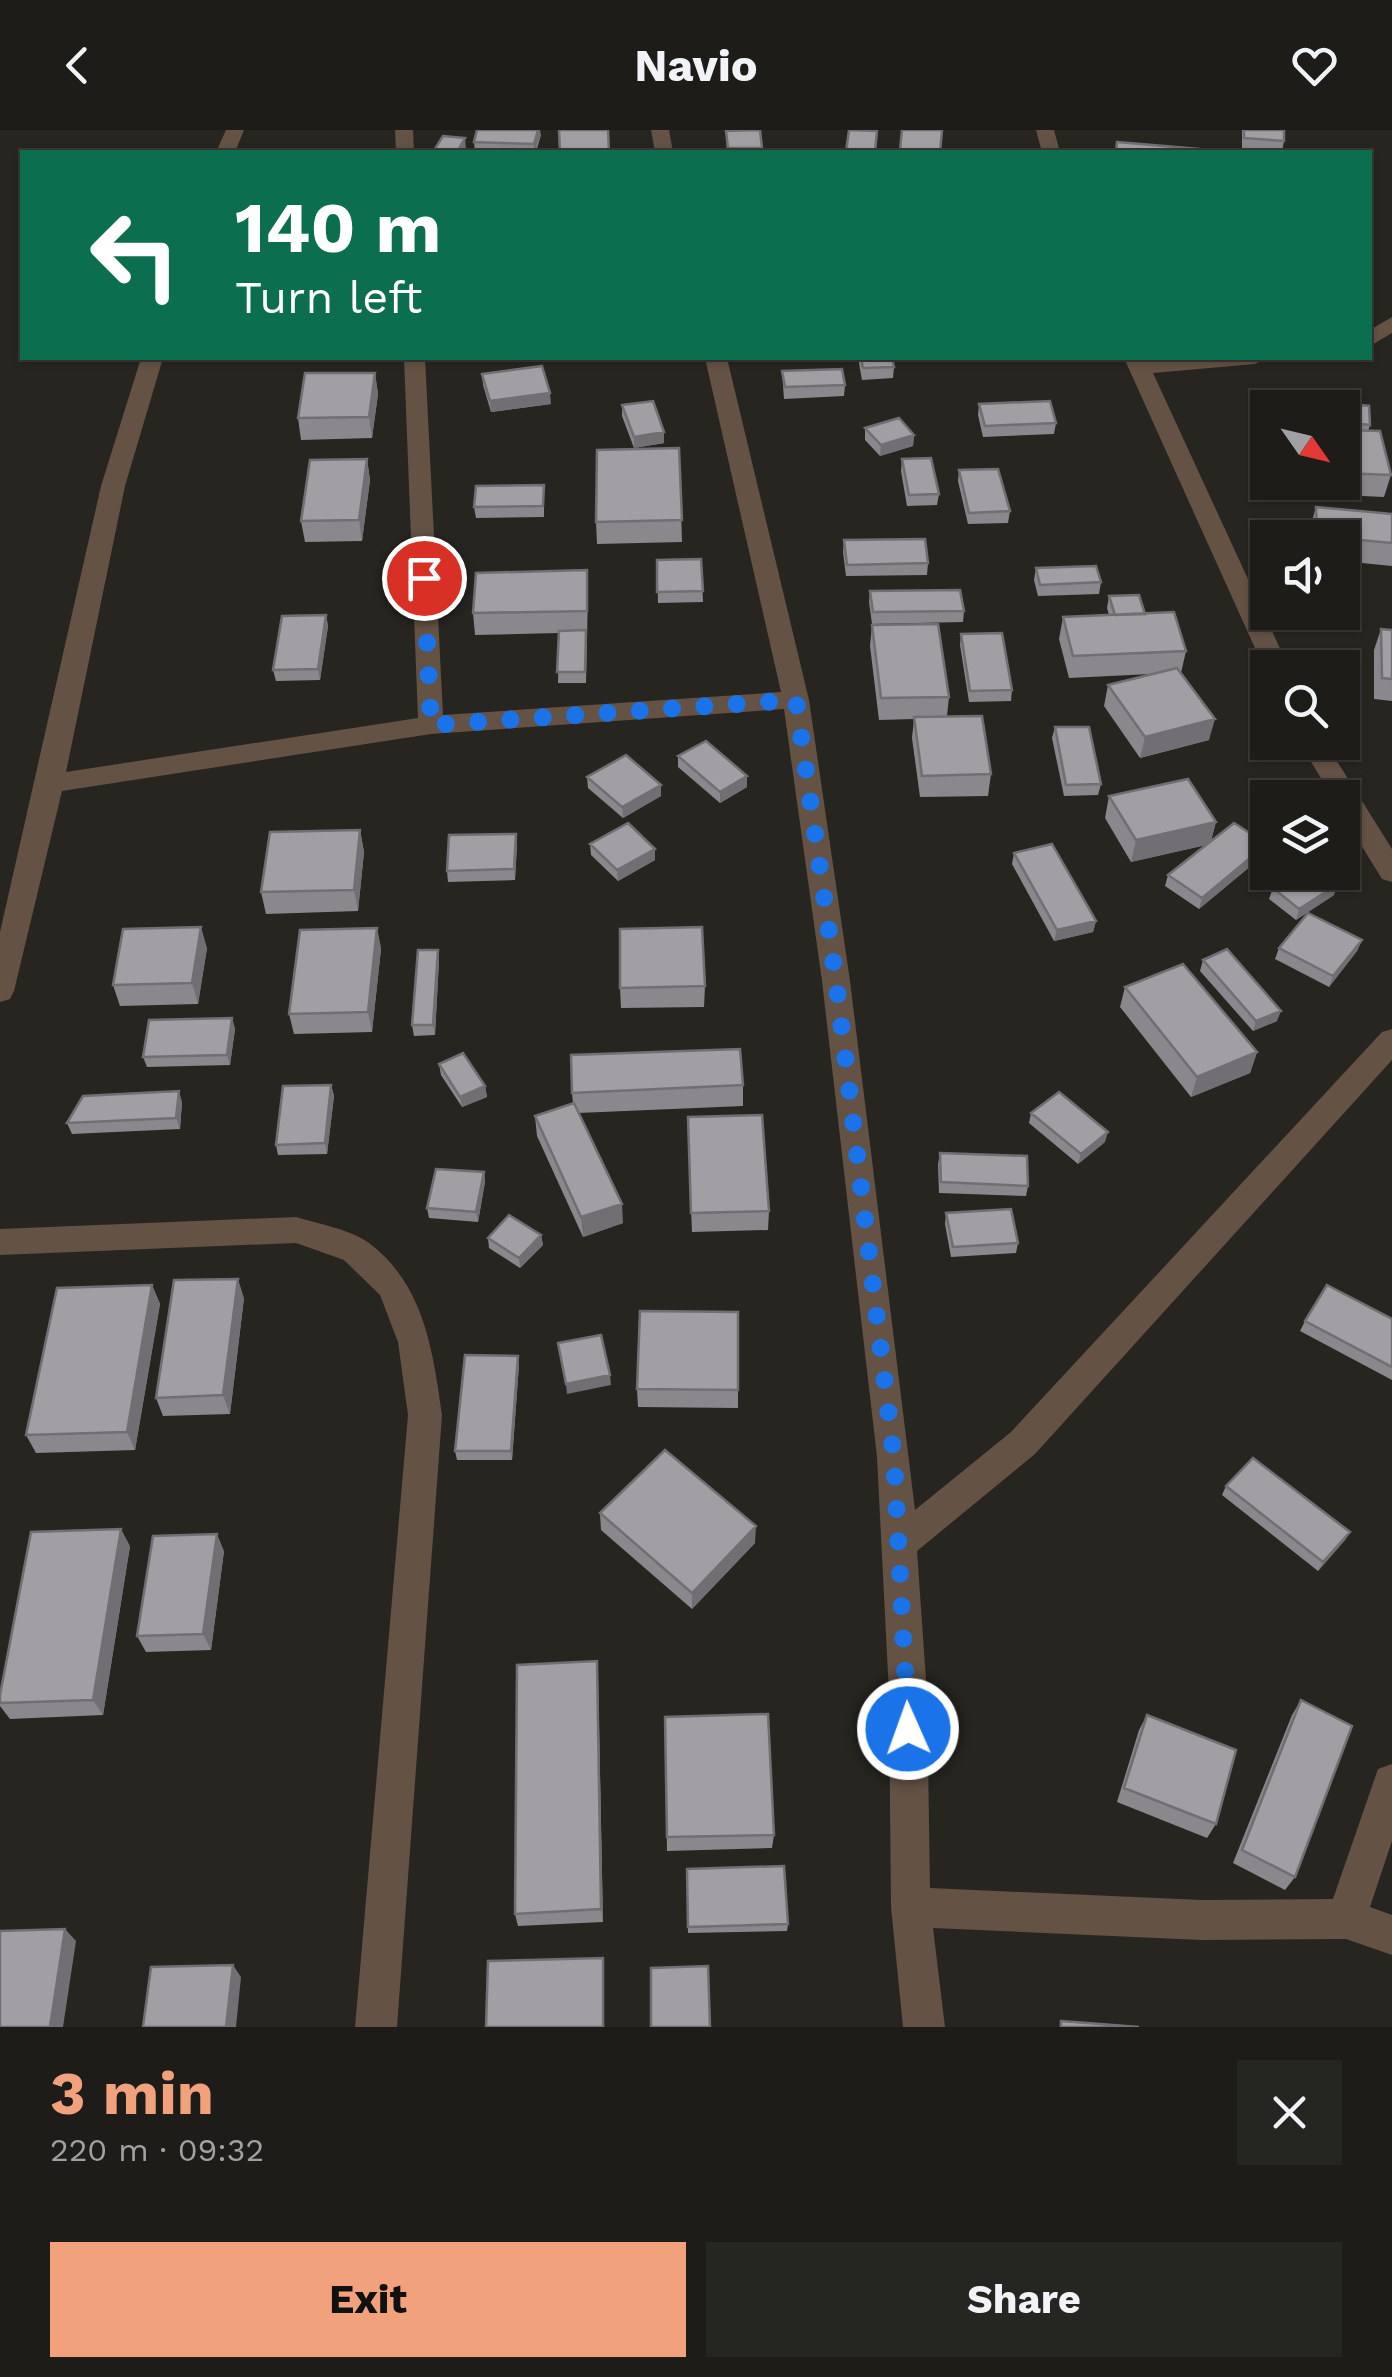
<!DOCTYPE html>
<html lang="en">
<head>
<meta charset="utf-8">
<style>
	:root { --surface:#1d1c18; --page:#252521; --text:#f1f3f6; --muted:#a0a1a2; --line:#3b3a37; --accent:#f1a17c }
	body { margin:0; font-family:"Work Sans",sans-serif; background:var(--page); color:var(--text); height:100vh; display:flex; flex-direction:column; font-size:38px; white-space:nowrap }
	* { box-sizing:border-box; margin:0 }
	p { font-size:32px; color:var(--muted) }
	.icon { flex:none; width:55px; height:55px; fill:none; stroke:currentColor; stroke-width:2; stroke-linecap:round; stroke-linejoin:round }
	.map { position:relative; height:1897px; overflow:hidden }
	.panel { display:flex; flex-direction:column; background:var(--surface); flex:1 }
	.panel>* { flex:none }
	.guide { position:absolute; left:20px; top:20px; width:1352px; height:210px; border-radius:0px; box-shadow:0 2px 8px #0004,0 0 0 2px var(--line); background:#0b6e4f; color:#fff; overflow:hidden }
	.needle { width:65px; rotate:124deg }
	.fabs { position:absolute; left:1250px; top:260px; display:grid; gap:20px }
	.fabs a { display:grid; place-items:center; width:110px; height:110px; border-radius:0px; background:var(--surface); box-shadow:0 2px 8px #0004,0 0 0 2px var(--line); font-size:50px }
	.pin { position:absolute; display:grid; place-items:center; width:85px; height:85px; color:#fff; margin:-42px; border:5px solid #fff; border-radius:50%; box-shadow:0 2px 10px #0007 }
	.me { position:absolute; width:110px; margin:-55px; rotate:358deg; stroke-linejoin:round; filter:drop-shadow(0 0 8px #0008) }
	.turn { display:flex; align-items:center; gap:35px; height:210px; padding:0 50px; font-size:45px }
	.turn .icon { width:130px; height:130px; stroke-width:2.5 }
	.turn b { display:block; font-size:70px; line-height:85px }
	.round { display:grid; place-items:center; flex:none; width:105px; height:105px; border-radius:0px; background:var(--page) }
	.summary { display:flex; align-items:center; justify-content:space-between; height:170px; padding:0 50px }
	h1 { font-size:60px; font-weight:700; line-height:75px; color:var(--accent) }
	.primary-button { display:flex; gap:20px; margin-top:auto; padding:20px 50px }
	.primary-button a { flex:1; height:115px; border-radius:0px; background:var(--accent); color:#111; font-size:40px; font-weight:700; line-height:115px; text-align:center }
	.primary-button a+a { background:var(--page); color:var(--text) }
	header { display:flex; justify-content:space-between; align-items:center; height:130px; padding:0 50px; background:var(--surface); font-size:45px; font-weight:700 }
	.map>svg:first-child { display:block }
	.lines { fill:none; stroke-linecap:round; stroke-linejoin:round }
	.street { fill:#645244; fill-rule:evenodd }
	.wall { fill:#8a888d }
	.shaded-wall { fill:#716f73 }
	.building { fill:#a19ea4; stroke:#716f73; stroke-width:2.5 }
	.route { stroke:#1a73e8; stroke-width:18; stroke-dasharray:0 32.4 }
</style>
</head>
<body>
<header><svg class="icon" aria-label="back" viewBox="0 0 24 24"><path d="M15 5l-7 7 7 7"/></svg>Navio<svg class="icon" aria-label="heart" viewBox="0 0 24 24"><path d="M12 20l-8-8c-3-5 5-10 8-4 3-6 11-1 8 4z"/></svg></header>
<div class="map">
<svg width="1392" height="1897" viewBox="0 0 1392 1897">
	<rect width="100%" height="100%" fill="#272520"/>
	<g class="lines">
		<path class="street" d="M 226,0 L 244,0 L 235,22 L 216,22 Z
			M 395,0 L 413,0 L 414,22 L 396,22 Z
			M 651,0 L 669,0 L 673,22 L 655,22 Z
			M 1036,0 L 1054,0 L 1060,22 L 1042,22 Z
			M 1392,187 L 1392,203 L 1370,216 L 1370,200 Z
			M 141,228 L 163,228 L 125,356 L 66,642 L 418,588 L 404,228 L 425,228 L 443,585 L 781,562 L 705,228 L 727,228 L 809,570 L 850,851 L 915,1380 L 1011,1302 L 1382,902 L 1392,899 L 1392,930 L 1035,1324 L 917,1421 L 927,1564 L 930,1758 L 1202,1770 L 1333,1769 L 1378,1639 L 1392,1634 L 1392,1711 L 1370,1777 L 1392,1785 L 1392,1825 L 1346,1809 L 1202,1810 L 933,1798 L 945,1897 L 903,1897 L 891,1777 L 889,1564 L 877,1327 L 822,851 L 784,579 L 431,604 L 62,661 L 14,861 L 10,869 L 0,872 L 0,802 L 101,356 Z
			M 1124,228 L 1266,228 L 1255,234 L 1153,243 L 1289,538 L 1268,538 L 1268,543 L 1264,538 Z
			M 1299,612 L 1325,612 L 1392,719 L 1392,752 L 1382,749 L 1342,684 L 1342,668 L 1333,668 Z
			M 296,1087 C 318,1094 350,1099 369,1113 C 424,1154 433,1221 442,1285 L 397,1897 L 355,1897 L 408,1285 L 398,1212 L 380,1165 L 344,1130 L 296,1113 L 0,1125 L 0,1099 Z"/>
	</g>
	<path class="wall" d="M 1242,0 L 1284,0 L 1284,11 L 1282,22 L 1242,19 Z
		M 726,1 L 762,18 L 762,22 L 727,22 Z
		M 541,5 L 536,22 L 475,22 L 474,12 Z
		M 858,228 L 892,228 L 894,237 L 893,248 L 862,250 Z
		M 954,228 L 984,228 L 983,231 L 956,232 Z
		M 782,241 L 845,255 L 844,266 L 784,269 Z
		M 375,243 L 378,264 L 372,308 L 301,310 L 298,288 Z
		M 482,244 L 551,274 L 491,282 L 483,255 Z
		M 1295,268 L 1369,276 L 1370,295 L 1368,301 L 1380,301 L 1391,345 L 1384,367 L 1319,364 L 1317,352 L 1342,352 L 1342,278 L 1293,278 Z
		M 979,274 L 1056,293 L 1054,304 L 983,307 L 978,285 Z
		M 622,275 L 664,302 L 664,313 L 634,318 L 622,286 Z
		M 865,298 L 914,305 L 913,316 L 880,326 L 865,310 Z
		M 679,318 L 682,412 L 597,414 L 596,392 Z
		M 367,329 L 370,350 L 362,411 L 305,412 L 301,391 Z
		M 902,329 L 939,364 L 937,375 L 907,376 L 901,341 Z
		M 959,340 L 1010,381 L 1008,393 L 968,394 L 958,351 Z
		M 544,355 L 544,387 L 476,388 L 474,377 Z
		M 1316,377 L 1392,384 L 1392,436 L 1342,431 L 1342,408 L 1310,408 L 1310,398 Z
		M 844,410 L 928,433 L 927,445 L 846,446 L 843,422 Z
		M 701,429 L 703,472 L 658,473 L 657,430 Z
		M 1036,438 L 1101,452 L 1099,464 L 1038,466 L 1034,450 Z
		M 870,461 L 964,481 L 963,492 L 872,494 L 869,472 Z
		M 588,462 L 586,553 L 558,553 L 559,503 L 475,505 L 473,483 Z
		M 1109,466 L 1145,484 L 1186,521 L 1181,543 L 1209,610 L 1140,628 L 1104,576 L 1108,555 L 1151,544 L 1069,548 L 1059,509 L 1063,487 L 1109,485 L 1107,478 Z
		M 326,485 L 328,496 L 320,550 L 276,551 L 273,540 Z
		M 872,495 L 949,567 L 947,586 L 991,644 L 988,666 L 920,667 L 912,608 L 914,589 L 879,590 L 870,516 Z
		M 1381,499 L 1392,500 L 1392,571 L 1374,569 L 1374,520 Z
		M 961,504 L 1012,560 L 1011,571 L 969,572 L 960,515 Z
		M 1055,597 L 1101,654 L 1098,665 L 1064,666 L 1052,608 Z
		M 678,626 L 747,646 L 747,657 L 720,673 L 678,637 Z
		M 587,647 L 661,666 L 623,688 L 588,658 Z
		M 1109,666 L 1216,692 L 1211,711 L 1264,725 L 1199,779 L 1165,756 L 1168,745 L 1206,715 L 1131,732 L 1105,688 Z
		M 360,700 L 364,722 L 358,781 L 266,784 L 261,762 Z
		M 516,704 L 517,715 L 515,750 L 448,752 L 447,741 Z
		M 590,714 L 655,719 L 655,730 L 618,751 L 591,725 Z
		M 1014,723 L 1096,791 L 1093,802 L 1054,811 L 1012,734 Z
		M 1273,758 L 1334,765 L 1296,790 L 1269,769 Z
		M 377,798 L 381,819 L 372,902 L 294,904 L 289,884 Z
		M 1362,810 L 1357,821 L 1329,857 L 1275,829 L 1279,818 Z
		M 207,818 L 198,874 L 120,876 L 113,855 Z
		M 1203,830 L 1277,891 L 1253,901 L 1200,841 Z
		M 439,831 L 435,905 L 414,906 L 412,895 Z
		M 705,856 L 704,877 L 621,878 L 620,858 Z
		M 1125,857 L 1257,922 L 1250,943 L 1191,967 L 1120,877 Z
		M 232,888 L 235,899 L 230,935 L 147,937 L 143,927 Z
		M 439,934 L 485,956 L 487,967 L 462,977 L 441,945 Z
		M 331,955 L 334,966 L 327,1024 L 278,1025 L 276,1015 Z
		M 743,955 L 743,976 L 578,983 L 623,1093 L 583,1107 L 537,1006 L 535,986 L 573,974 L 572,963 Z
		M 182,972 L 180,999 L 72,1004 L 67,993 Z
		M 1031,983 L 1105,1012 L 1078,1034 L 1029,993 Z
		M 688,1008 L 769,1081 L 768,1100 L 692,1102 Z
		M 940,1023 L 1028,1056 L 1026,1066 L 939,1063 L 938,1034 Z
		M 484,1042 L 485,1052 L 478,1092 L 429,1088 L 427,1078 Z
		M 946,1083 L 1018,1113 L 1016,1123 L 951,1127 L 945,1094 Z
		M 541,1105 L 543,1115 L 520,1138 L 489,1118 L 488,1108 Z
		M 152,1155 L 160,1174 L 135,1320 L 36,1323 L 26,1305 Z
		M 244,1168 L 230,1284 L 163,1286 L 156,1268 Z
		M 1392,1189 L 1392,1250 L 1300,1201 L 1305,1191 Z
		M 519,1235 L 512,1330 L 457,1330 L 455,1321 Z
		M 637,1259 L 738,1260 L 738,1278 L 638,1277 Z
		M 1226,1356 L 1350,1402 L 1345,1410 L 1318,1441 L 1222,1365 Z
		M 600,1383 L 755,1413 L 692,1479 L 601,1400 Z
		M 130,1416 L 103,1585 L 10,1589 L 0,1576 L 0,1565 Z
		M 224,1421 L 211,1520 L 146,1522 L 137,1506 Z
		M 598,1547 L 603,1792 L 518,1796 L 515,1784 Z
		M 1301,1570 L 1295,1747 L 1285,1760 L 1233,1733 L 1292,1585 Z
		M 1147,1585 L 1216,1694 L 1207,1708 L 1117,1672 L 1139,1600 Z
		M 665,1587 L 774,1705 L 772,1718 L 667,1721 Z
		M 687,1739 L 788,1794 L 787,1801 L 688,1803 Z"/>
	<path class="shaded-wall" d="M 538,0 L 540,0 L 541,5 L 534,22 L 534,14 Z
		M 465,8 L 466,19 L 464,22 L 457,22 Z
		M 375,243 L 378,264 L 372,308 L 369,287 Z
		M 550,263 L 551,274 L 491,282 L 490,271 Z
		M 664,302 L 664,313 L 634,318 L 634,307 Z
		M 914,305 L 913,316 L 880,326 L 881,315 Z
		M 367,329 L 370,350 L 362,411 L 359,390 Z
		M 326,485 L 328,496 L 320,550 L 318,539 Z
		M 1215,589 L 1209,610 L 1140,628 L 1145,607 Z
		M 747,646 L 747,657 L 720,673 L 720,662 Z
		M 661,655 L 661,666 L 623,688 L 622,677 Z
		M 1216,692 L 1210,714 L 1131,732 L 1136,710 Z
		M 360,700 L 364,722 L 358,781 L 354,760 Z
		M 516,704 L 517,715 L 515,750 L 514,739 Z
		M 1267,714 L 1264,725 L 1199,779 L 1202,768 Z
		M 655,719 L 655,730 L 618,751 L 617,740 Z
		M 1338,754 L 1334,765 L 1296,790 L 1299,779 Z
		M 1096,791 L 1093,802 L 1054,811 L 1057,800 Z
		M 201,797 L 207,818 L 198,874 L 192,853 Z
		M 377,798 L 381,819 L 372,902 L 368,882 Z
		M 1362,810 L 1357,821 L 1329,857 L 1333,846 Z
		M 438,820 L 439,831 L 435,905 L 433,895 Z
		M 1281,881 L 1277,891 L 1253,901 L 1256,891 Z
		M 232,888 L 235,899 L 230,935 L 227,925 Z
		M 1257,922 L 1250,943 L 1191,967 L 1197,947 Z
		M 331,955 L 334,966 L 327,1024 L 325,1013 Z
		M 485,956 L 487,967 L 462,977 L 460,967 Z
		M 179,961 L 182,972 L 180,999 L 176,988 Z
		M 1108,1002 L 1105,1012 L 1078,1034 L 1081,1024 Z
		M 484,1042 L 485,1052 L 478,1092 L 476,1082 Z
		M 622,1074 L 623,1093 L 583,1107 L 581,1087 Z
		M 541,1105 L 543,1115 L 520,1138 L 519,1128 Z
		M 238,1149 L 244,1168 L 230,1284 L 223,1265 Z
		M 152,1155 L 160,1174 L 135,1320 L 127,1302 Z
		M 518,1226 L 519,1235 L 512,1330 L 511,1321 Z
		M 610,1245 L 611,1255 L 567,1264 L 566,1254 Z
		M 756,1396 L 755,1413 L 692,1479 L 692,1463 Z
		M 121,1399 L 130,1416 L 103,1585 L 93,1570 Z
		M 1350,1402 L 1345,1410 L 1318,1441 L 1323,1432 Z
		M 217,1404 L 224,1421 L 211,1520 L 203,1504 Z
		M 597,1531 L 598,1547 L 603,1792 L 601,1779 Z
		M 65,1799 L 76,1811 L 63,1897 L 50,1897 Z
		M 603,1828 L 604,1840 L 604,1897 L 603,1897 Z
		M 233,1835 L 241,1847 L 236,1897 L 226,1897 Z"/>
	<path class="building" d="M 477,0 L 538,0 L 534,14 L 474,12 Z
		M 559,0 L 608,0 L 609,22 L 560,22 Z
		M 760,0 L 762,18 L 728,18 L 726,1 Z
		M 849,0 L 877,1 L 875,22 L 846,22 Z
		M 902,0 L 942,0 L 940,22 L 900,20 Z
		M 1244,0 L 1284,0 L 1284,11 L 1244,8 Z
		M 443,6 L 465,8 L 457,22 L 433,22 Z
		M 1117,12 L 1199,19 L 1199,22 L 1116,22 Z
		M 513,19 L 535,20 L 534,22 L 512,22 Z
		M 861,228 L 892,228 L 894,237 L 863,238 Z
		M 542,236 L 550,263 L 490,271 L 482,244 Z
		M 842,239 L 845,255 L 785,257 L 782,241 Z
		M 305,243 L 375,243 L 369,287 L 298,288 Z
		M 1295,268 L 1369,276 L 1370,295 L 1342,292 L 1342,278 L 1295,278 Z
		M 653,271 L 664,302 L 634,307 L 622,275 Z
		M 1050,271 L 1056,293 L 985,296 L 979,274 Z
		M 899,288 L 914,305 L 881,315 L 865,298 Z
		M 1342,300 L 1380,301 L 1391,345 L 1342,343 Z
		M 679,318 L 682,390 L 596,392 L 597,320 Z
		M 931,328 L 939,364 L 909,365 L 902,329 Z
		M 367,329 L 359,390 L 301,391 L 310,330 Z
		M 998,339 L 1010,381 L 969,383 L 959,340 Z
		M 544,355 L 543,376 L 474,377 L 476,356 Z
		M 1316,377 L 1392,384 L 1392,413 L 1317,406 Z
		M 925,409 L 928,433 L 847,435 L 844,410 Z
		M 701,429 L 703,461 L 657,462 L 657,430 Z
		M 1096,436 L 1101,452 L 1040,455 L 1036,438 Z
		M 587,440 L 587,481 L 473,483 L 476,443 Z
		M 960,460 L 964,481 L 873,482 L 870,461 Z
		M 1139,465 L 1145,484 L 1115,485 L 1109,466 Z
		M 1174,482 L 1186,521 L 1073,526 L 1063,487 Z
		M 326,485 L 318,539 L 273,540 L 282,486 Z
		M 938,494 L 949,567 L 881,568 L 872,495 Z
		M 1381,499 L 1392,500 L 1392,549 L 1382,548 Z
		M 586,500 L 585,542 L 557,542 L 559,501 Z
		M 1002,503 L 1012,560 L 970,561 L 961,504 Z
		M 1177,538 L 1215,589 L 1145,607 L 1108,555 Z
		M 982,586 L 991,644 L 922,646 L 914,587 Z
		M 1055,597 L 1089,597 L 1101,654 L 1066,655 Z
		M 706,611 L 747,646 L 720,662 L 678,626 Z
		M 626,625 L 661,655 L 622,677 L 587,647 Z
		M 1188,649 L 1216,692 L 1136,710 L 1109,666 Z
		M 628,693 L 655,719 L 617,740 L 590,714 Z
		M 1234,693 L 1267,714 L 1202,768 L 1168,745 Z
		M 360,700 L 354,760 L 261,762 L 270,702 Z
		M 516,704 L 514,739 L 447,741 L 449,705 Z
		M 1052,714 L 1096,791 L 1057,800 L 1014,723 Z
		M 1298,742 L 1323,742 L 1338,754 L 1299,779 L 1273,758 Z
		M 1308,783 L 1362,810 L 1333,846 L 1279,818 Z
		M 201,797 L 192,853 L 113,855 L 123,799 Z
		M 702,797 L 705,856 L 620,858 L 620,799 Z
		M 377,798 L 368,882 L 289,884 L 300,800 Z
		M 1227,819 L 1281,881 L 1256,891 L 1203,830 Z
		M 418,820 L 438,820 L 433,895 L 412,895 Z
		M 1183,834 L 1257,922 L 1197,947 L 1125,857 Z
		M 232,888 L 227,925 L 143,927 L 149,890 Z
		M 740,919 L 743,955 L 572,963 L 571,925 Z
		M 463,923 L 485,956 L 460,967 L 439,934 Z
		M 331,955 L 325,1013 L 276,1015 L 283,956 Z
		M 179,961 L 176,988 L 67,993 L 83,966 Z
		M 1059,962 L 1108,1002 L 1081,1024 L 1031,983 Z
		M 574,973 L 622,1074 L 581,1087 L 535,986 Z
		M 762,985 L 769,1081 L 691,1083 L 688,987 Z
		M 940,1023 L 1027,1026 L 1028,1056 L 941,1052 Z
		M 436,1039 L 484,1042 L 476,1082 L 427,1078 Z
		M 1011,1079 L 1018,1113 L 953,1117 L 946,1083 Z
		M 509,1085 L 541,1105 L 519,1128 L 488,1108 Z
		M 238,1149 L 223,1265 L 156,1268 L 174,1150 Z
		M 152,1155 L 127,1302 L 26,1305 L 57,1158 Z
		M 1327,1155 L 1392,1189 L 1392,1237 L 1305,1191 Z
		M 640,1181 L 738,1182 L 738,1260 L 637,1259 Z
		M 601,1205 L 610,1245 L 566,1254 L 558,1213 Z
		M 465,1225 L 518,1226 L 511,1321 L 455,1321 Z
		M 665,1320 L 756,1396 L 692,1463 L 600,1383 Z
		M 1253,1328 L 1350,1402 L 1323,1432 L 1226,1356 Z
		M 121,1399 L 93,1570 L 0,1573 L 0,1565 L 31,1402 Z
		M 217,1404 L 203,1504 L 137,1506 L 153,1406 Z
		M 597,1531 L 601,1779 L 515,1784 L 517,1535 Z
		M 1301,1570 L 1352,1596 L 1295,1747 L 1242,1720 Z
		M 768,1584 L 774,1705 L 667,1707 L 665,1587 Z
		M 1147,1585 L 1236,1620 L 1216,1694 L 1124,1658 Z
		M 784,1736 L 788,1794 L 688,1797 L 687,1739 Z
		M 65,1799 L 50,1897 L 0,1897 L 0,1801 Z
		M 603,1828 L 603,1897 L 486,1897 L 488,1831 Z
		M 233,1835 L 226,1897 L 143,1897 L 151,1837 Z
		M 708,1836 L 710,1897 L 651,1897 L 651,1838 Z
		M 1061,1891 L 1139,1897 L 1061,1897 Z"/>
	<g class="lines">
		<path class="route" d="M 424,448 L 431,595 L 796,570 L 836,851 L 894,1328 L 908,1599"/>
	</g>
</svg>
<div class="fabs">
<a><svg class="needle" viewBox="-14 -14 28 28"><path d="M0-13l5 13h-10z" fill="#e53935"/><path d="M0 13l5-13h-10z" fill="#a0a1a2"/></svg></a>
<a><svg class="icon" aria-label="sound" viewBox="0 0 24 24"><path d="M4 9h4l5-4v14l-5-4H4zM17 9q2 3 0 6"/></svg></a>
<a><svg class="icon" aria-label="search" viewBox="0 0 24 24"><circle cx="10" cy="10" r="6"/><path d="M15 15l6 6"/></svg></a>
<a><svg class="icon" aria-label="layers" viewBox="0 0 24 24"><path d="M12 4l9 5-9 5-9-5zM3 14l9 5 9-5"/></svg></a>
</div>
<div class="pin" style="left:424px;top:448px;background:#d93025"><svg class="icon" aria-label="arrive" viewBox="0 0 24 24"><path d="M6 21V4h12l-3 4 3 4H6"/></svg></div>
<svg class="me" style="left:908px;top:1599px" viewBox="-20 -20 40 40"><circle r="17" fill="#1a73e8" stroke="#fff" stroke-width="3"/><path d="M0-11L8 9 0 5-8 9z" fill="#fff"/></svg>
<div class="guide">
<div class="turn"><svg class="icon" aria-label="left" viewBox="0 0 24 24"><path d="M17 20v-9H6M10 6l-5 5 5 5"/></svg><div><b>140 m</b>Turn left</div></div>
</div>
</div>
<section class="panel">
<div class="summary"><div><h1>3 min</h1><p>220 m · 09:32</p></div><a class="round"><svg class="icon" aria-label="close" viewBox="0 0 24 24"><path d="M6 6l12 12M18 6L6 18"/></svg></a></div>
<div class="primary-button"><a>Exit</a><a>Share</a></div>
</section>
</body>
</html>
